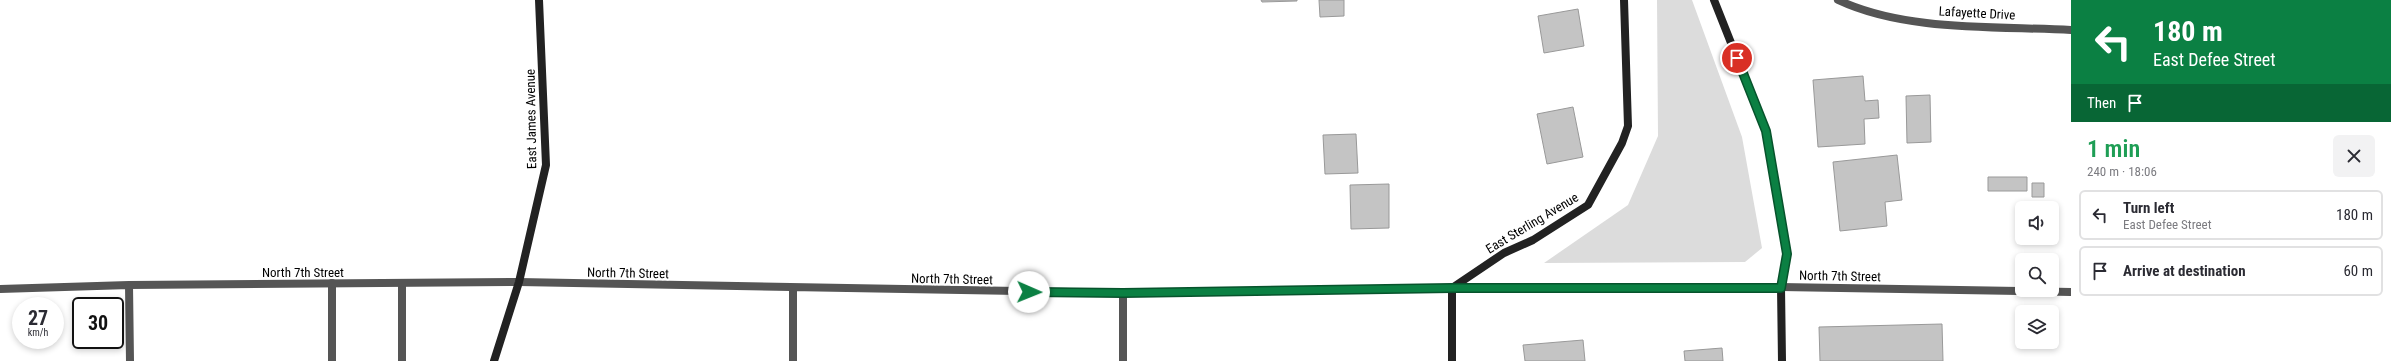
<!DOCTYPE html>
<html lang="en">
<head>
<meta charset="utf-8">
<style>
	:root { --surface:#fff; --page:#f2f2f3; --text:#2b2b33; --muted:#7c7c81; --line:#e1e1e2 }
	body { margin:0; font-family:"Roboto Condensed",sans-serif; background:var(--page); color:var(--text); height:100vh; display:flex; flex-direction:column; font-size:15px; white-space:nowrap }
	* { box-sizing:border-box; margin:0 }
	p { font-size:13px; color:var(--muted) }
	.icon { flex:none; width:22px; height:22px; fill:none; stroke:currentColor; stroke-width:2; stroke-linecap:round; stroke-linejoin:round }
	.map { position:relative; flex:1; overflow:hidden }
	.panel { display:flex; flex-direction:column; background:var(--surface); width:320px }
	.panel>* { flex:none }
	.guide { background:#0b8043; color:#fff; overflow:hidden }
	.fabs { position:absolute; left:2015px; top:201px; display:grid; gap:8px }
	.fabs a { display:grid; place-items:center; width:44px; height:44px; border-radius:6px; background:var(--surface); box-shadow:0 2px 6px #0003; font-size:20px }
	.speed { position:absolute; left:12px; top:297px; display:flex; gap:8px; font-size:20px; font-weight:700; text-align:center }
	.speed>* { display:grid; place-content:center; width:52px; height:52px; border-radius:50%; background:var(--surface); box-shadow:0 2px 6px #0003; line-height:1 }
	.speed small { font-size:10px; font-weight:400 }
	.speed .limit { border:2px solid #111; border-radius:6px; background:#fff; color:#111 }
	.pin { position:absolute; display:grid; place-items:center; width:34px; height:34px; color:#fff; margin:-17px; border:2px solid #fff; border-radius:50%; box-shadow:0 1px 4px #0007 }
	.me { position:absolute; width:44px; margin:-22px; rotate:91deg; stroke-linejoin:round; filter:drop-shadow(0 0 3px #0008) }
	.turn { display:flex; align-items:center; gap:14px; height:84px; padding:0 16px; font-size:18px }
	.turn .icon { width:52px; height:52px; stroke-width:2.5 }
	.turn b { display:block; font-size:28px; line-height:34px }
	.then { display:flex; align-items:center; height:38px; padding:0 16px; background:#0003; gap:8px; font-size:15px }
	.round { display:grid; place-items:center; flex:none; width:42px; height:42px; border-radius:6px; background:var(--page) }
	.overview { display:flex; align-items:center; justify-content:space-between; height:68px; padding:0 16px }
	h1 { font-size:24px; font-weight:600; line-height:30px; color:#1e9e55 }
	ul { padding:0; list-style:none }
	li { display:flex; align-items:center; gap:12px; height:50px; margin:0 8px 6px; padding:0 8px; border:2px solid var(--line); border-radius:6px }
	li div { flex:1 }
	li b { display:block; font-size:15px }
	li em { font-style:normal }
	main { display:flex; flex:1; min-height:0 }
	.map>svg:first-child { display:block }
	.green { fill:#dcdcdc }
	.building { fill:#c4c4c4; stroke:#999 }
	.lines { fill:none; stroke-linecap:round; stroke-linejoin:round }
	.lane { stroke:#555; stroke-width:8 }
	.street { stroke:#555; stroke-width:8 }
	.secondary { stroke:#222; stroke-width:8 }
	.route-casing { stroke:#07532c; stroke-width:10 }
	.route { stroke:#0b8043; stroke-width:7 }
	.labels { text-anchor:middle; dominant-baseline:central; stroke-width:4; stroke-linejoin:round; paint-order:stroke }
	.street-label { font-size:13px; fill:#000; stroke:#fff }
</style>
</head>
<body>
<main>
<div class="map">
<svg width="2071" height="361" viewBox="0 0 2071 361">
	<rect width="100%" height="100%" fill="#fff"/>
	<path class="green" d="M 1657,0 L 1692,0 L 1742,137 L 1762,248 L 1745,262 L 1544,263 L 1628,205 L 1658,136 Z"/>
	<path class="building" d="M 1261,0 L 1297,0 L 1297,1 L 1262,2 Z
		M 1319,0 L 1344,0 L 1344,16 L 1320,17 Z
		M 1578,9 L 1584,46 L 1544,53 L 1538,16 Z
		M 1863,76 L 1865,101 L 1878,100 L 1879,118 L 1864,119 L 1865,144 L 1818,147 L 1813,80 Z
		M 1930,95 L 1931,142 L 1907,143 L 1906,96 Z
		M 1573,107 L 1583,157 L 1547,164 L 1537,114 Z
		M 1356,134 L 1358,173 L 1325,174 L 1323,135 Z
		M 1897,155 L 1902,200 L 1885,202 L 1887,226 L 1840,231 L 1833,162 Z
		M 1988,177 L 2027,177 L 2027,191 L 1988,191 Z
		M 2032,183 L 2044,183 L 2044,197 L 2032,197 Z
		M 1389,184 L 1389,228 L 1351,229 L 1350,185 Z
		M 1942,324 L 1943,361 L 1820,361 L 1819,327 Z
		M 1583,340 L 1585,361 L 1525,361 L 1523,345 Z
		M 1722,348 L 1723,361 L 1685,361 L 1684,351 Z"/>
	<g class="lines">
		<path class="lane" d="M 402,283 L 402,361
			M 332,361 L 332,283"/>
		<path class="street" d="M 1838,0 C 1906,32 1997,26 2071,30
			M 129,285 L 130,361
			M 0,289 L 129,285 L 519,282 L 1123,293 L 1452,288 L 1781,287 L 2071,292
			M 793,289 L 793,361
			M 1123,361 L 1123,293"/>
		<path class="secondary" d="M 1714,0 L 1766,131 L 1787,254 L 1781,287 L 1782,361
			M 494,361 L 519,282 L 546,165 L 539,0
			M 1452,361 L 1452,288 L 1504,253 L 1533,240 L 1588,205 L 1622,143 L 1628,126 L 1624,0"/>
	</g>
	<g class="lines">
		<g class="route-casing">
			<path id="route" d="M 1029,292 L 1123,293 L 1452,288 L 1781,288 L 1787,254 L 1766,131 L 1737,58"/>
		</g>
		<use href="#route" class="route"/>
	</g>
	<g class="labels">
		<g class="street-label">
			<text transform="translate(1977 13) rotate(3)">Lafayette Drive</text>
			<text transform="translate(531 119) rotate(-91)">East James Avenue</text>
			<text transform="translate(1532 223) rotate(-31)">East Sterling Avenue</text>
			<text x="303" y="272">North 7th Street</text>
			<text transform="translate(628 273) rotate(1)">North 7th Street</text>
			<text transform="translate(1840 276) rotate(1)">North 7th Street</text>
			<text transform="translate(952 279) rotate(1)">North 7th Street</text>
		</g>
	</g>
</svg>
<div class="fabs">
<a><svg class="icon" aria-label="sound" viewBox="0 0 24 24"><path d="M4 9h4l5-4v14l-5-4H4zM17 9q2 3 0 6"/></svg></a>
<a><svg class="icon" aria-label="search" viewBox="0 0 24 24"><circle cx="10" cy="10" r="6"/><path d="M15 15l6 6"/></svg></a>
<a><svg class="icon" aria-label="layers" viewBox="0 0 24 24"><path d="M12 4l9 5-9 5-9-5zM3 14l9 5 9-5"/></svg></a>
</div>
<div class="speed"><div>27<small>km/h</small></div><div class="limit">30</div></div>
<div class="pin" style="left:1737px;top:58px;background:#d93025"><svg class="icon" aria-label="arrive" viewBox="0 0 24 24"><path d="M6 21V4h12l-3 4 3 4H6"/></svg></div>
<svg class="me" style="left:1029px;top:292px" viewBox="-20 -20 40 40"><circle r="19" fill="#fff"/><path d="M0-13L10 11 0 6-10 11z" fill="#0b8043"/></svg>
</div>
<section class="panel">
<div class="guide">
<div class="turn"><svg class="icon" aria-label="left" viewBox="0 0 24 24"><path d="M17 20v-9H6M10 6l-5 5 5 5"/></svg><div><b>180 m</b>East Defee Street</div></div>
<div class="then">Then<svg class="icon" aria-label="arrive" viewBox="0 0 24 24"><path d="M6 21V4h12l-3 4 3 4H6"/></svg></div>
</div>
<div class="overview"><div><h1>1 min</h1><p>240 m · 18:06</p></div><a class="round"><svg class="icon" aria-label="close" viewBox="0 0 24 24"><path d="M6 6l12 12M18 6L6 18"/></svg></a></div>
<ul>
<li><svg class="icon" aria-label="left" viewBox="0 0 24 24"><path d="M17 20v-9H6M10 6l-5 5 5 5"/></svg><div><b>Turn left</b><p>East Defee Street</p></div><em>180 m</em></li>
<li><svg class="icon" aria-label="arrive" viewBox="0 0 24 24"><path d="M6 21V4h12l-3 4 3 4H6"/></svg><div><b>Arrive at destination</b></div><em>60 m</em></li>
</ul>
</section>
</main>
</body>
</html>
